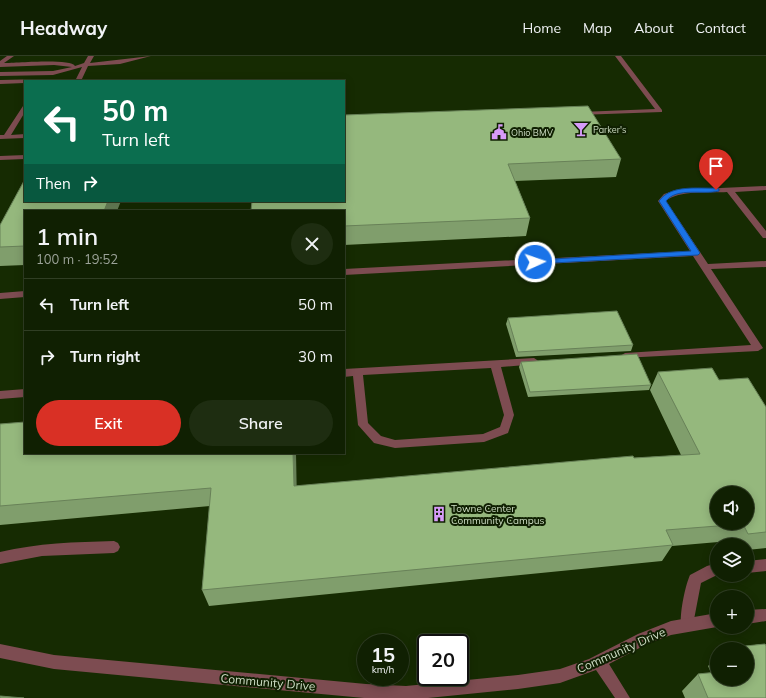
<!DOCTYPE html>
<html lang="en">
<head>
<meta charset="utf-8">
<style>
	:root { --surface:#102002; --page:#1e2d11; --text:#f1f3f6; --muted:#9ca399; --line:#303e24; --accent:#d93025 }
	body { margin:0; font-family:Mulish,sans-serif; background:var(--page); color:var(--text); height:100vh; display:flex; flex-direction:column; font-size:15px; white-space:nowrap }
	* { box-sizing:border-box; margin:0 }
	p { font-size:13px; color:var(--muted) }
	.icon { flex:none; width:22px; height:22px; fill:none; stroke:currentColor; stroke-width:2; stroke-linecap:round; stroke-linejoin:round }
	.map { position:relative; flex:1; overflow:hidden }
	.details { position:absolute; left:24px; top:154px; width:321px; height:244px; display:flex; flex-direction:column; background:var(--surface); border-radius:0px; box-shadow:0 2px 10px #0003,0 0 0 1px var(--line) }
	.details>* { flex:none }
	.top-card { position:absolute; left:24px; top:24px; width:321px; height:122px; border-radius:0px; box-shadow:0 2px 10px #0003,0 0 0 1px var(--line); background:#0b6e4f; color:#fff; overflow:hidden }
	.fabs { position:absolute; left:710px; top:430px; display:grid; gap:8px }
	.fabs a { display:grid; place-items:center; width:44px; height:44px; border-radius:50%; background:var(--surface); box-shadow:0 2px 10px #0003,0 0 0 1px var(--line); font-size:20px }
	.speed { position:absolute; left:357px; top:578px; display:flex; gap:8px; font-size:20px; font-weight:700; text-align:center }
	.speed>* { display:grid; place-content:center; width:52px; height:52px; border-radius:50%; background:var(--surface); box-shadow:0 2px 10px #0003,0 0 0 1px var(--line); line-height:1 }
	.speed small { font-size:10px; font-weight:400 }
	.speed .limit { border:2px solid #111; border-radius:6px; background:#fff; color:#111 }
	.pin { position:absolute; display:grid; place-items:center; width:34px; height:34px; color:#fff; margin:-41px -17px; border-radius:50% 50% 50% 0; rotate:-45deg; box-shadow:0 0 4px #0007 }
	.pin .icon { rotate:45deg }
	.me { position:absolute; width:44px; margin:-22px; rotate:87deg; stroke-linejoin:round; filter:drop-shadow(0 0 3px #0008) }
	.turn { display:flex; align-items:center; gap:14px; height:84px; padding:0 12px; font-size:18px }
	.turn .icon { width:52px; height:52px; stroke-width:2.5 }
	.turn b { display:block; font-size:28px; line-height:34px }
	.then { display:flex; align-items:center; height:38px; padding:0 12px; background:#0003; gap:8px; font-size:15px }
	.round { display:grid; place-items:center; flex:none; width:42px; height:42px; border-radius:21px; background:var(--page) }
	.headline { display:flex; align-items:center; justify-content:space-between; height:68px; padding:0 12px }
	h1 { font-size:24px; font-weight:600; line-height:30px }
	.button { display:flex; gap:8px; margin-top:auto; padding:8px 12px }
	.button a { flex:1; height:46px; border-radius:24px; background:var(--accent); color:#fff; font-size:16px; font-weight:600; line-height:46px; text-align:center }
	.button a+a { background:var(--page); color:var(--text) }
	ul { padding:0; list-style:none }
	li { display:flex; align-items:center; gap:12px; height:52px; padding:0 12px; border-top:1px solid var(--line) }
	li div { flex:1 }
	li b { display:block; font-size:15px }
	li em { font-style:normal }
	header { display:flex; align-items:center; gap:24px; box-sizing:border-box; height:56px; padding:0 20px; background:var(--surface); border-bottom:1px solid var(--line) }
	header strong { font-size:19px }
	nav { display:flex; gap:22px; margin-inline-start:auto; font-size:14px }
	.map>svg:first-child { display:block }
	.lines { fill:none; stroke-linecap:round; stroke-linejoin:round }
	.lane { fill:#7d4c51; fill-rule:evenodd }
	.street { fill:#7d4c51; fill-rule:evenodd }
	.wall { fill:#809e6c }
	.shaded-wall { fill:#688158 }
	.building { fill:#95b87d; stroke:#688158; fill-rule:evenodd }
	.route { fill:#1a73e8; stroke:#114b97 }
	.labels { text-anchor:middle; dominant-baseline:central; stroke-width:4; stroke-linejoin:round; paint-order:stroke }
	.far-poi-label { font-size:9px; fill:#ceddc5; stroke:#102002; text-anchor:start }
	.poi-label { font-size:10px; fill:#ceddc5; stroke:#102002; text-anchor:start }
	.near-street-label { font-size:12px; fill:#ceddc5; stroke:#102002 }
</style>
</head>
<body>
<header>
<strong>Headway</strong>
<nav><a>Home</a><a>Map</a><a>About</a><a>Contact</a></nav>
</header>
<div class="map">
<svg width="766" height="642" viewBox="0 0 766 642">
	<rect width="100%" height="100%" fill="#162b02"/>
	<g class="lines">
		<path class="lane" d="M 7,0 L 14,0 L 4,7 C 16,7 71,2 75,10 L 84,7 L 88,0 L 94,0 L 90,7 L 151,0 L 120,8 L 88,10 L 81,25 L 75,25 L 82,11 L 53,19 L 0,20 L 0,16 L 53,15 L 72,11 L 54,9 L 0,11 L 0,5 Z
			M 615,0 L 621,0 L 662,54 L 662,56 L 578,59 L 577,58 L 580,56 L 655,53 Z
			M 42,23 L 45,25 L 25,25 L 25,27 L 0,28 L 0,24 Z
			M 25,49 L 25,56 L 11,79 L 25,78 L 25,82 L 0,83 L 0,79 L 4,79 L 23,50 Z
			M 25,99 L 25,103 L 0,104 L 0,100 Z
			M 766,130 L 766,134 L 735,136 L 766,175 L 766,182 L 763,182 L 727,136 C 711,137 678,134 666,145 L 708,208 L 766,205 L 766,211 L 711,213 L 763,292 L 758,295 L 622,302 L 620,300 L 625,297 L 751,289 L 693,200 L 344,219 L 344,213 L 690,195 L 658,145 L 664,138 L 677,134 Z
			M 25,235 L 25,241 L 0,243 L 0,237 Z
			M 534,302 L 537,304 L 539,306 L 537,308 L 501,311 L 514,359 L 508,377 L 484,386 L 395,392 L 374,387 L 358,369 L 353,320 L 344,321 L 344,313 ZM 491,312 L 504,359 L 500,371 L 483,378 L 395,384 L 381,380 L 368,367 L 363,319 Z
			M 25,333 L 25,341 L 0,343 L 0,335 Z
			M 766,503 L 766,515 L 747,517 L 747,505 Z
			M 717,507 L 717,519 L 701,527 L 692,574 L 687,576 L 682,574 C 678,563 685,530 690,519 L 707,510 Z"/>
		<path class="street" d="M 114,485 L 118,487 L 120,491 L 118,495 L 114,497 L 42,500 L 0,508 L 0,496 C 38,487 75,486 114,485 Z
			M 766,553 L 766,565 L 747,568 L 747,554 Z
			M 717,557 L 717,571 L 671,579 L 647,588 L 609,608 L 630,642 L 615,642 L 596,614 L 560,627 L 518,633 L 428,642 L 364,642 L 54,613 L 0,602 L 0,588 L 54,599 L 366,628 L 406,630 L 518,619 L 560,613 L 589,603 L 638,578 L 671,565 Z"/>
	</g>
	<path class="wall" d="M 344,59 L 621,103 L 616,121 L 515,125 L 530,162 L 526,180 L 344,189 Z
		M 25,155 L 25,209 L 0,210 L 0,169 Z
		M 508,262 L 633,289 L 631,295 L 516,301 L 506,268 Z
		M 521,306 L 651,329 L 649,334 L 528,341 L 519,311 Z
		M 658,316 L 719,324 L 766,351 L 766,492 L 747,494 L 747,489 L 732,489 L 730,485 L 672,490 L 662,505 L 209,550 L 202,534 L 210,450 L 0,469 L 0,368 L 296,397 L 296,430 L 634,402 L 681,399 L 650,334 Z
		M 765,588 L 766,590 L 766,642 L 685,642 L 682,635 L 698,618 L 711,617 L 708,610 L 717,601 L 717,623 L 747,623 L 747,593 L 725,593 L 726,592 Z"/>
	<path class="shaded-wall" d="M 108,145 L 121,145 L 117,155 L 104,155 Z
		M 293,397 L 296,397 L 297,448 L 294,430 Z"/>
	<path class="building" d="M 588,50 L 621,103 L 508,108 L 530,162 L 344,170 L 344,155 L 251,155 L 252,145 L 344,145 L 344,59 Z
		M 25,123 L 25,145 L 108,145 L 104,155 L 25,155 L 25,190 L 0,191 L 0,169 Z
		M 617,255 L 633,289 L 518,296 L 508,262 Z
		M 637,298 L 651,329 L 530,336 L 521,306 Z
		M 712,312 L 719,324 L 748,322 L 766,351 L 766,476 L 748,478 L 743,468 L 666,474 L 673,489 L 202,534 L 211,432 L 0,450 L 0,368 L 25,366 L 25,397 L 293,397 L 294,430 L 633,400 L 634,402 L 700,398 L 658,316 ZM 717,437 L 747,437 L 747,467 L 717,467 Z
		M 765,588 L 766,590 L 766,642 L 708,642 L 698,618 L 717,616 L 717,623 L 747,623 L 747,593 L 726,593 L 726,592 Z
		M 0,640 L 24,642 L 0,642 Z"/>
	<path class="route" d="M 716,132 L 719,133 L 719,135 C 703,139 677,131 666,145 L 700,197 L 698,199 L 535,208 L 531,206 L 535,204 L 691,195 L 659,145 C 671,128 698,133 716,132 Z"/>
	<defs>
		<g id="bar-bare" transform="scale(1.2)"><path d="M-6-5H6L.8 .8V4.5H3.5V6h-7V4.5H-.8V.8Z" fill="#d79bf9" stroke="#102002" stroke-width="2.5" paint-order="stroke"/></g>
		<g id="civic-bare" transform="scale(1.2)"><path d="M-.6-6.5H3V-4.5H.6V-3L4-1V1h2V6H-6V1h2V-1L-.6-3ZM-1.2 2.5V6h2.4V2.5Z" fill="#d79bf9" stroke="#102002" stroke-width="2.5" paint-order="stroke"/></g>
		<g id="building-bare" transform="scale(1.2)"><path d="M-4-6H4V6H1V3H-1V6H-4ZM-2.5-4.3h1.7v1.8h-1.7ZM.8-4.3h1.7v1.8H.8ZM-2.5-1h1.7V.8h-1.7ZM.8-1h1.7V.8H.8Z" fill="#d79bf9" stroke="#102002" stroke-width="2.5" paint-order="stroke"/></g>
	</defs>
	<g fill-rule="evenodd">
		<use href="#bar-bare" x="581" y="73"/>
		<use href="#civic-bare" x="499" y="76"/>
		<use href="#building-bare" x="439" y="458"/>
	</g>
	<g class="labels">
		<g class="far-poi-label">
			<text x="593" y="73">Parker's</text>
			<text x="511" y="76">Ohio BMV</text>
		</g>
		<g class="poi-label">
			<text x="451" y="452">Towne Center<tspan x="451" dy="12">Community Campus</tspan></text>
		</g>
		<g class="near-street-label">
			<text transform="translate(621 594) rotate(-24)">Community Drive</text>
			<text transform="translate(268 626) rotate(5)">Community Drive</text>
		</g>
	</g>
</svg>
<div class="fabs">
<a><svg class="icon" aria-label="sound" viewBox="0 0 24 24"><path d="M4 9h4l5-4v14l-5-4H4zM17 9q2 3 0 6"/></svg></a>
<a><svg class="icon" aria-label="layers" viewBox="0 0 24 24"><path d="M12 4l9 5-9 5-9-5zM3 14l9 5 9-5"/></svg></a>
<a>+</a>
<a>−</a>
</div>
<div class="speed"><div>15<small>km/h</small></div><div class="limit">20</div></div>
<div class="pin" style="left:716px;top:134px;background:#d93025"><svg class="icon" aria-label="arrive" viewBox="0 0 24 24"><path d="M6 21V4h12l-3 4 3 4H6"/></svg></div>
<svg class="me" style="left:535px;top:206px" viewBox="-20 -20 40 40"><circle r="17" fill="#1a73e8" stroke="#fff" stroke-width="3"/><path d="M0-11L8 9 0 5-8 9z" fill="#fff"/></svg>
<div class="top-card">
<div class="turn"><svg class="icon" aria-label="left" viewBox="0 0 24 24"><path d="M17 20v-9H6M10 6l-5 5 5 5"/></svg><div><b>50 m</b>Turn left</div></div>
<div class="then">Then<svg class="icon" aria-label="right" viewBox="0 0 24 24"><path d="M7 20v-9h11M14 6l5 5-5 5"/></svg></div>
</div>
<section class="details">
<div class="headline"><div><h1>1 min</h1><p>100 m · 19:52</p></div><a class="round"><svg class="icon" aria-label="close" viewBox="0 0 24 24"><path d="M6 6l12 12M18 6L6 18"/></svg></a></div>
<ul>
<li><svg class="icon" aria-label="left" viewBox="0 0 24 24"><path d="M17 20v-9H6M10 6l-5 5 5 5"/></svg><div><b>Turn left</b></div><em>50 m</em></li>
<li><svg class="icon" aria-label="right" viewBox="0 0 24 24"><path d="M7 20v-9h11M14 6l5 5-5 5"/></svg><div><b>Turn right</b></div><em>30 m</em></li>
</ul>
<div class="button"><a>Exit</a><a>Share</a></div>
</section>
</div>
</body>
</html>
